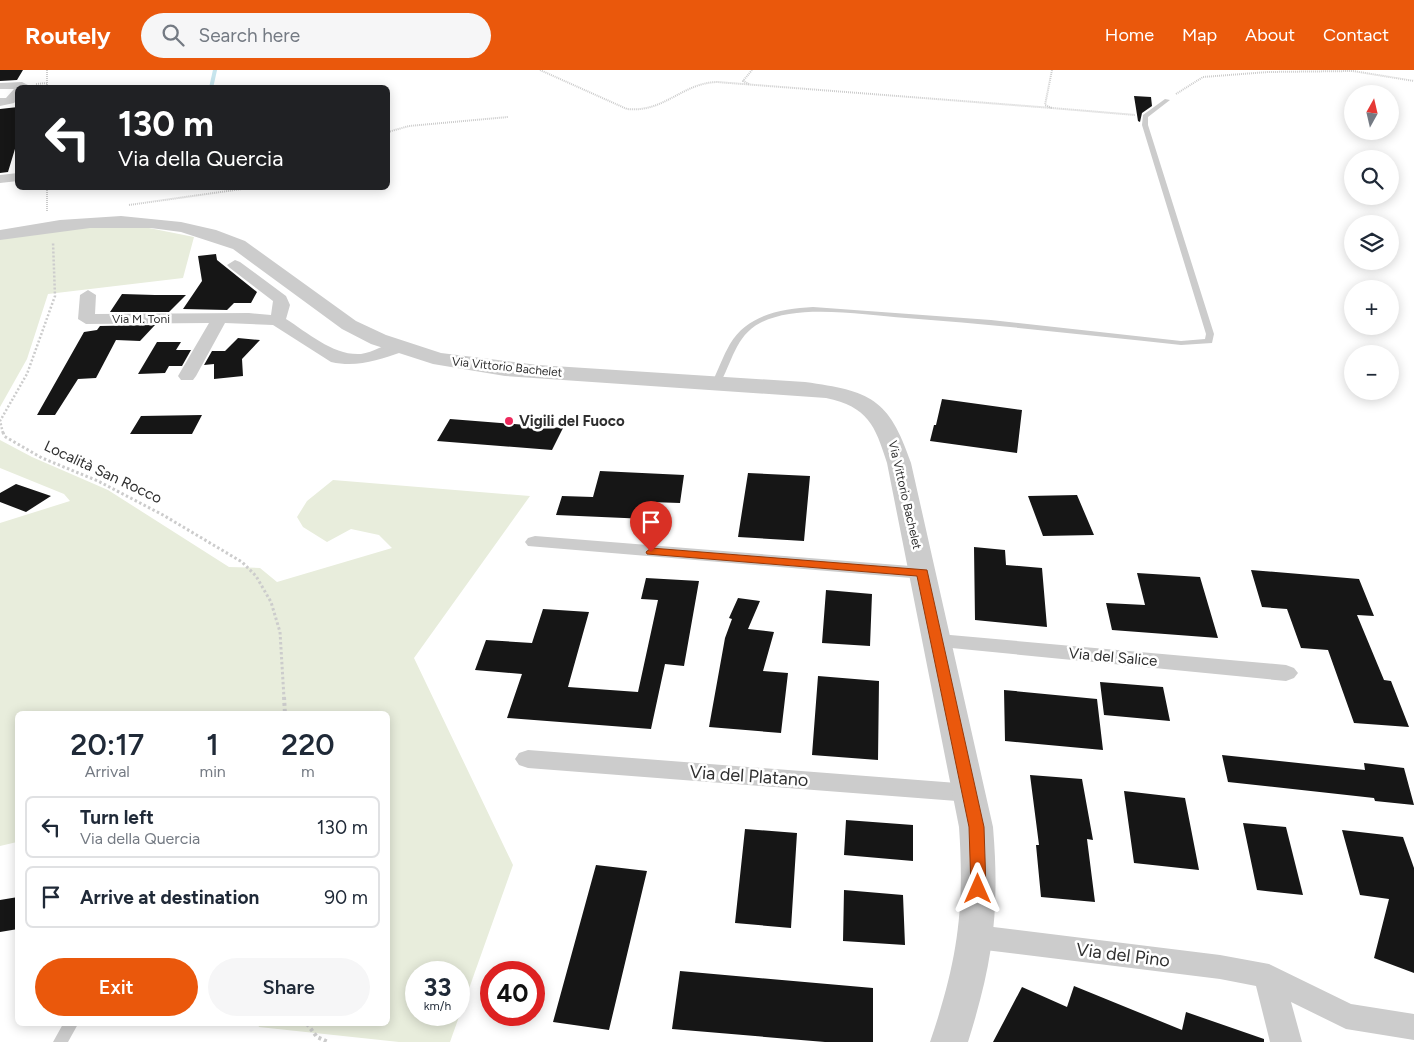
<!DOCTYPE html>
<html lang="en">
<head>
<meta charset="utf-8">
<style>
	:root { --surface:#fff; --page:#f6f6f7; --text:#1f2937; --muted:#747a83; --line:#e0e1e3; --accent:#ea580c }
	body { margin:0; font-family:Figtree,sans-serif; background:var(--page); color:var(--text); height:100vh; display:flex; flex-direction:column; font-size:19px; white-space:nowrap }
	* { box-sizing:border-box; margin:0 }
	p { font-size:16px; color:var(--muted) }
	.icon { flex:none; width:28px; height:28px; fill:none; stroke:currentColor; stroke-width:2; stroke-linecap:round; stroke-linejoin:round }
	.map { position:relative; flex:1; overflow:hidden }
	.panel { position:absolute; left:15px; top:641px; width:375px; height:315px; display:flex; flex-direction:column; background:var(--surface); border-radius:8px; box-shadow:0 2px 12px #0003 }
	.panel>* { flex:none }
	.top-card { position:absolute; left:15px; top:15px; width:375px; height:105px; border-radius:8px; box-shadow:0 2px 12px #0003; background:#202124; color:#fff; overflow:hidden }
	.needle { width:32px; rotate:8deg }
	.buttons { position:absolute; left:1344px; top:15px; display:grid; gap:10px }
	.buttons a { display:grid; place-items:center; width:55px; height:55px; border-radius:50%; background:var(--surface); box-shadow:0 2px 12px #0003; font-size:25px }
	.speed { position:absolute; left:405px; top:891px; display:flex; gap:10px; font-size:25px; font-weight:700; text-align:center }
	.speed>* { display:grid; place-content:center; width:65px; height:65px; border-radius:50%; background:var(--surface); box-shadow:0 2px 12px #0003; line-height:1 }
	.speed small { font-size:12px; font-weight:400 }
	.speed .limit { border:8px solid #d22; background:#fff; color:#111 }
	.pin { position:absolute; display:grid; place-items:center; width:42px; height:42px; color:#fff; margin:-51px -21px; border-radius:50% 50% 50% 0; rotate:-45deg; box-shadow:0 0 5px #0007 }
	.pin .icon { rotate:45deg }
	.me { position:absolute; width:55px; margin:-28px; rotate:0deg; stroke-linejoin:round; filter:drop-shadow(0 0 4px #0008) }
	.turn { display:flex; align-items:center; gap:18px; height:105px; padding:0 20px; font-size:22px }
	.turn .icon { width:65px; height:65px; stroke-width:2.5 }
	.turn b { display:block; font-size:35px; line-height:42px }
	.eta { display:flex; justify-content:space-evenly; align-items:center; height:85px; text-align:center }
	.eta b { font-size:30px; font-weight:600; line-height:35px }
	.action { display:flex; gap:10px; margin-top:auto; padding:10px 20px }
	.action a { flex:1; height:58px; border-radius:30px; background:var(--accent); color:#fff; font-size:20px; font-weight:600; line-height:58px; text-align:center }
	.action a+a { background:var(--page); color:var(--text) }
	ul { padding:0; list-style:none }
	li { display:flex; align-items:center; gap:15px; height:62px; margin:0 10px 8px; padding:0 10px; border:2px solid var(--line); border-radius:8px }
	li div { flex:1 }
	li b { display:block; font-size:19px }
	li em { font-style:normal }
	header { display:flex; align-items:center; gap:30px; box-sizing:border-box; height:70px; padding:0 25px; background:var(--accent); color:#fff }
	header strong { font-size:24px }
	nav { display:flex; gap:28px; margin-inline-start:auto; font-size:18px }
	.search { width:350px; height:45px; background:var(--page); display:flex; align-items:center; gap:12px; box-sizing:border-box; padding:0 18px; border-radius:28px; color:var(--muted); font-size:19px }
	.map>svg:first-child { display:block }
	.green { fill:#e8eddc; fill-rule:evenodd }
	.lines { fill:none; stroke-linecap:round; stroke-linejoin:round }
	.stream { stroke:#c7e5ed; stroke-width:4 }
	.building { fill:#161616 }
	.path-far3 { stroke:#ccc; stroke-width:2; stroke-dasharray:1 1; stroke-linecap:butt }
	.path-far2 { stroke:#ccc; stroke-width:2.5; stroke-dasharray:2 2; stroke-linecap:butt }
	.path-far1 { stroke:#ccc; stroke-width:3; stroke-dasharray:2.5 2.5; stroke-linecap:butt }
	.path { stroke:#ccc; stroke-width:4; stroke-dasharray:3 3; stroke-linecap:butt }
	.service { fill:#ccc; fill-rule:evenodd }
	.minor { fill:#ccc; fill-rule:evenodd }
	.tertiary { fill:#ccc; fill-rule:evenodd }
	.route { fill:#ea580c; stroke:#983908 }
	.poi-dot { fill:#ed295c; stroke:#fff; stroke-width:2 }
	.labels { text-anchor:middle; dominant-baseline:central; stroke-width:5; stroke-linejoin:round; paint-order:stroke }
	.far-street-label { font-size:12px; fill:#2f2f2f; stroke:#fff }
	.poi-label { font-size:15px; font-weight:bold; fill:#2f2f2f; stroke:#fff; text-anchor:start }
	.street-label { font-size:15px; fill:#2f2f2f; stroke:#fff }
	.near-street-label { font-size:18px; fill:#2f2f2f; stroke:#fff }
</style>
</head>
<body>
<header>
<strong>Routely</strong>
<div class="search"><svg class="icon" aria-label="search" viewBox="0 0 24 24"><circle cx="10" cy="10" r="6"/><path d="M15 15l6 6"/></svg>Search here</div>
<nav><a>Home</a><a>Map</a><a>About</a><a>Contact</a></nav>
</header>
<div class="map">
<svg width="1414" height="972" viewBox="0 0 1414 972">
	<rect width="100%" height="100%" fill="#fff"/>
	<path class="green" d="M 84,157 L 144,157 L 194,167 L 183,208 L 48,224 L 27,289 L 0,337 L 0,168 Z
		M 0,370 L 32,387 L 108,420 L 229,497 L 260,498 L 277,512 L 392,478 L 379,465 L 351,459 L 327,472 L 303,457 L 297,447 L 307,431 L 333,410 L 530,426 L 414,588 L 513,795 L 450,972 L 399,972 L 259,957 L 258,954 L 388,954 L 388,644 L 18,644 L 17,772 L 0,776 L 0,453 L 70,431 L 64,424 L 0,398 ZM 416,902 L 459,902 L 459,945 L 416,945 Z"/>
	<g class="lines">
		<path class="stream" d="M 211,18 L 215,0"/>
	</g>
	<path class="building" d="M 0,0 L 23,0 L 17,10 L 0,11 Z
		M 1134,26 L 1151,27 L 1152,36 L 1142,43 L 1140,52 L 1138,51 Z
		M 18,37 L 18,69 L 8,102 L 0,103 L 0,39 Z
		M 216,184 L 217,190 L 257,222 L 251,233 L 234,233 L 227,240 L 183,239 L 202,211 L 198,186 Z
		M 122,224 L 155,225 L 186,225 L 169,242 L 110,242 Z
		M 155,255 L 140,271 L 116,270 L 96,308 L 78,309 L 55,345 L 37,345 L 84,262 L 97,260 L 100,256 Z
		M 238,268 L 260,270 L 242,289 L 243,306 L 214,309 L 214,294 L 204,295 L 212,281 L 225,281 Z
		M 157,272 L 181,272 L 176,280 L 191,280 L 182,296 L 169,296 L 165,303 L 138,304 Z
		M 942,329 L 1022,340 L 1017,383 L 930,371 L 934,355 L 936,355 Z
		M 202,345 L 192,364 L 130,364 L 141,346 Z
		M 450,349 L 563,358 L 552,380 L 437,371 Z
		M 600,401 L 684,405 L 680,433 L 650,432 L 647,449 L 556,445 L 562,426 L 593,427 Z
		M 748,403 L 810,406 L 804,471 L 738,467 Z
		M 16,414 L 51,426 L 26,442 L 0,432 L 0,423 Z
		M 1077,425 L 1094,465 L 1043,466 L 1028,426 Z
		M 974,477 L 1005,480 L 1006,495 L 1042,498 L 1047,557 L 975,550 Z
		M 1251,500 L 1359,509 L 1374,546 L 1357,545 L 1384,610 L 1391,611 L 1409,657 L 1354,653 L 1328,580 L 1301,578 L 1287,539 L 1262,537 Z
		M 1137,503 L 1200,507 L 1218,568 L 1112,560 L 1106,533 L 1145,535 Z
		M 646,508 L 699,511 L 684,596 L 665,594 L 651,659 L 507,648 L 522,604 L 475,600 L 486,570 L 532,573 L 543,539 L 589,542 L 568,617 L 638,622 L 658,530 L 641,529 Z
		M 826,520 L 872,524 L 870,576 L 822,573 Z
		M 738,528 L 760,531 L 748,559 L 774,562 L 763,601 L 788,603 L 781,663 L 709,657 L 725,568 L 732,549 L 729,548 Z
		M 818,606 L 879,611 L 878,690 L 812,685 Z
		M 1100,612 L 1163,617 L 1170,651 L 1104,645 Z
		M 1004,620 L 1097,629 L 1103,680 L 1005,671 Z
		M 1222,685 L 1365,700 L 1364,693 L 1404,698 L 1414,735 L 1375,731 L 1374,728 L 1228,712 Z
		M 1030,705 L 1082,709 L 1093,770 L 1087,769 L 1095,832 L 1041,827 L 1036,775 L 1039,775 Z
		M 1124,721 L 1185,728 L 1199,800 L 1134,793 Z
		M 846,750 L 913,755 L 913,791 L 844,785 Z
		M 1243,753 L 1286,757 L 1303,825 L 1257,820 Z
		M 745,759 L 797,763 L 791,858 L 735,853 Z
		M 1342,760 L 1403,767 L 1414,798 L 1414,903 L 1374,888 L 1389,829 L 1360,825 Z
		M 596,795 L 647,801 L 609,960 L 553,952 Z
		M 844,820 L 903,825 L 905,875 L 843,871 Z
		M 18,827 L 18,859 L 0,862 L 0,830 Z
		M 680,901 L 873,918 L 873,972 L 825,972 L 672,959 Z
		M 1074,916 L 1182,960 L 1186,942 L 1264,969 L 1264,972 L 993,972 L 1022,917 L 1067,937 Z"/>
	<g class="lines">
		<path class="path-far3" d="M 47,0 L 47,18
			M 540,0 L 627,39 C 664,43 682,13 717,12 L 1052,38
			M 1052,0 L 1045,35 L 1052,38 L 1135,45
			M 36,14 L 47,13
			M 749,14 L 743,11 L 752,0
			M 1176,24 L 1203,7 L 1268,2 L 1353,1 L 1414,11
			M 388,62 L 409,56 L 508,47
			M 47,118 L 47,142
			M 129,135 L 249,118"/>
		<path class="path-far2" d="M 3,363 L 0,351 L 27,304 L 55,226 L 53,172"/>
		<path class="path-far1" d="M 3,362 L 4,366 L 42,388 L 98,411 L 163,445 L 242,492 L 256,506 L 271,532 L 280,562 L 284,628"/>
		<path class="path" d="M 284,627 L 285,644
			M 307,954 L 317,967 L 328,972"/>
		<path class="service" d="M 1165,29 L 1170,30 L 1148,47 L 1148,55 L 1214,264 L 1212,273 L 1181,275 C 1089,265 998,255 906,248 C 863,245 798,233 760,253 C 735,266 732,293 719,315 L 713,315 L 712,313 C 718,300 723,286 730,274 C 748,244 782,239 813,237 L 991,250 L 1181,271 L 1205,269 L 1206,264 L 1142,55 L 1143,45 Z
			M 63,954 L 78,954 L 68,972 L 53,972 Z"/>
		<path class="minor" d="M 22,12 L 28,15 L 26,18 L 18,18 L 18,29 L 14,33 L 0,36 L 0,28 L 6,28 L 14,19 L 0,19 L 0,13 Z
			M 18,103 L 18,111 L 0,113 L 0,105 Z
			M 235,190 L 240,192 L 286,226 L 290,235 L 286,249 C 308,263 334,286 361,284 C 375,282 388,271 402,274 L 404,278 L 402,282 C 378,290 357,298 331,292 L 273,255 L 225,253 L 196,306 L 193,310 L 181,310 L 178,306 L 209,253 L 86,254 L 78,249 L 80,225 L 88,220 L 96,225 L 95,244 L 249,243 L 271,245 L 273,231 L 230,198 L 227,195 Z
			M 535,466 L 923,497 L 931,498 L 934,503 L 931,508 L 923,509 L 528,476 L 525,472 L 528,468 Z
			M 939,564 L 1286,595 L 1294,598 L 1298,603 L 1294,608 L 1286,611 L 931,576 L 927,571 L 931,566 Z
			M 528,680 L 970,714 L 979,716 L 983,723 L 979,730 L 970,732 L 528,698 L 519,695 L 515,689 L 519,683 Z
			M 977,855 L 1220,885 L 1269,894 L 1351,934 L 1414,944 L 1414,970 L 1346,959 L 1291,932 L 1302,972 L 1270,972 L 1256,916 L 1220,909 L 977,879 L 967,875 L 962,867 L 967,859 Z"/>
		<path class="tertiary" d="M 121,146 L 181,152 L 216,160 L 245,171 L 356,251 L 386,265 L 441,283 L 538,295 L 805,312 C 870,321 889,328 911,393 L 993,757 C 1000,841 993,892 968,972 L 930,972 C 957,893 965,841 959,757 L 887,393 C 875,355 868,337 826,328 L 505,306 L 433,294 L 371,274 L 342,259 L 233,179 L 181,162 L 151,158 L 90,158 L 0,170 L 0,160 L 60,150 Z"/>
	</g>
	<path class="route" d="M 651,478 L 927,500 L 984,757 L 986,819 L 984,823 L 973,823 L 971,819 L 969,757 L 917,506 L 647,484 L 646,482 Z"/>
	<circle class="poi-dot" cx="509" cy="351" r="5"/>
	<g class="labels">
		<g class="far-street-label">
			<text x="141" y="249">Via M. Toni</text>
			<text transform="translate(507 297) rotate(6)">Via Vittorio Bachelet</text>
			<text transform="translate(905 425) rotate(77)">Via Vittorio Bachelet</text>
		</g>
		<g class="poi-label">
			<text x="519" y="351">Vigili del Fuoco</text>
		</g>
		<g class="street-label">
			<text transform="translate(103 402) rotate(25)">Località San Rocco</text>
			<text transform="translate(1113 587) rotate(5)">Via del Salice</text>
		</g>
		<g class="near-street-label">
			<text transform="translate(749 706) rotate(4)">Via del Platano</text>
			<text transform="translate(1123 885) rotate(7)">Via del Pino</text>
		</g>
	</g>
</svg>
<div class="buttons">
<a><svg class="needle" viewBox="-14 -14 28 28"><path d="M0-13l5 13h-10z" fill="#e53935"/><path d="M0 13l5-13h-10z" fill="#747a83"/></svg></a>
<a><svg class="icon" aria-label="search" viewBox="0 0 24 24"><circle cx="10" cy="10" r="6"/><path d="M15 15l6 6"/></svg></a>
<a><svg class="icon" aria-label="layers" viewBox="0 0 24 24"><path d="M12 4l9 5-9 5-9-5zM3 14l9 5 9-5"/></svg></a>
<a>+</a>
<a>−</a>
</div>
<div class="speed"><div>33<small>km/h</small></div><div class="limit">40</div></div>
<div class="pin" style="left:651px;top:482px;background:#d93025"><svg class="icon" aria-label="arrive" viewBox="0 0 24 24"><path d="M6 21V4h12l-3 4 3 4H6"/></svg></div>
<svg class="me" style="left:978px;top:819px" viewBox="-20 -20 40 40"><path d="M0-17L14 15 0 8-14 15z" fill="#ea580c" stroke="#fff" stroke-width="4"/></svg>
<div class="top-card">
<div class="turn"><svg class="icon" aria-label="left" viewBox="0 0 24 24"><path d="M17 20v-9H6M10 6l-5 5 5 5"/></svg><div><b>130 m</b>Via della Quercia</div></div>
</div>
<section class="panel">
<div class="eta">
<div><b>20:17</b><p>Arrival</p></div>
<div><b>1</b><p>min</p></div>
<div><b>220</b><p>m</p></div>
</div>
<ul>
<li><svg class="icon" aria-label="left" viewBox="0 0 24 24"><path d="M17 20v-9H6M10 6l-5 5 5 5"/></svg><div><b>Turn left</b><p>Via della Quercia</p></div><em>130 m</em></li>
<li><svg class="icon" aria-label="arrive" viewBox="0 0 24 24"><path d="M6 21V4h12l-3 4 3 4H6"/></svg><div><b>Arrive at destination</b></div><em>90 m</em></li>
</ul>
<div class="action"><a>Exit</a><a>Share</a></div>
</section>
</div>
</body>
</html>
